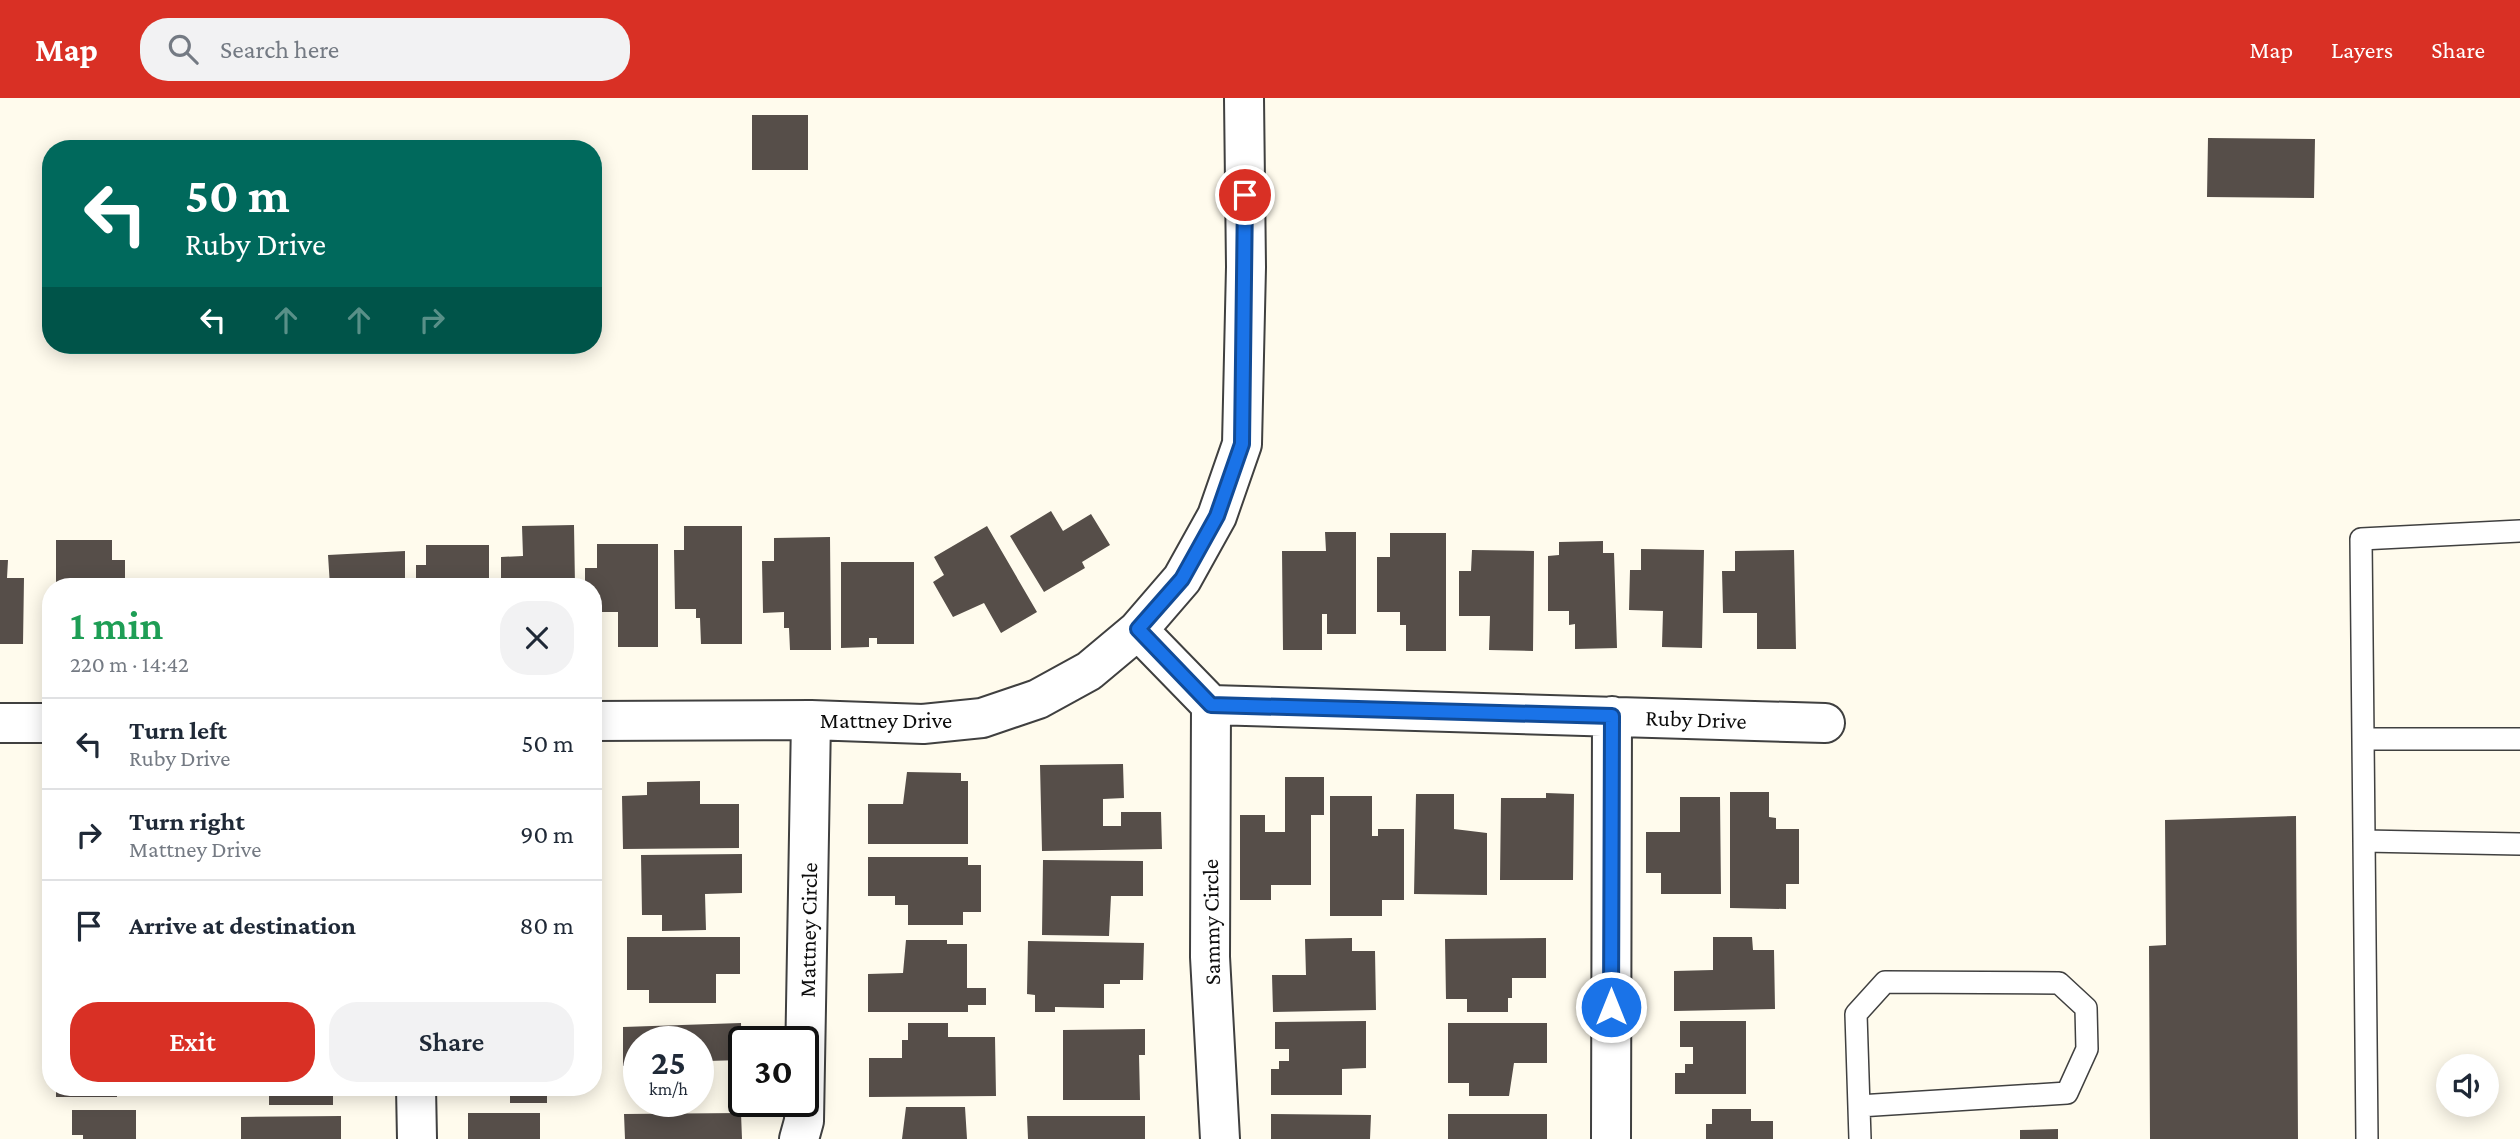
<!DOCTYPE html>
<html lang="en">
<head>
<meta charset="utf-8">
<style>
	:root { --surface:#fff; --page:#f2f2f3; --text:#1f2937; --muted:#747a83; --line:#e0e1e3; --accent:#d93025 }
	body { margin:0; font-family:"Crimson Pro",serif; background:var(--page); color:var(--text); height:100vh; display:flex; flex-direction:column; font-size:26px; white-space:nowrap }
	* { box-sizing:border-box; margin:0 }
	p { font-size:23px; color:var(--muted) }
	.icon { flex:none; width:38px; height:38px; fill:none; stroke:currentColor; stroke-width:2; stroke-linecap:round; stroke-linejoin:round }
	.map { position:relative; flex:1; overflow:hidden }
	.side { position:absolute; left:42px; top:480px; width:560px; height:518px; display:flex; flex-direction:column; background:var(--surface); border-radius:28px; box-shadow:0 4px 18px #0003 }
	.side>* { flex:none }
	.top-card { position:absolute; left:42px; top:42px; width:560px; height:214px; border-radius:28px; box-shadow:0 4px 18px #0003; background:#00695c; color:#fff; overflow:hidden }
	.fabs { position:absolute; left:2436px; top:956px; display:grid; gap:14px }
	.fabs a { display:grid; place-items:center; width:63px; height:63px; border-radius:50%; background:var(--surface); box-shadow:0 4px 18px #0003; font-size:35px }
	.speed { position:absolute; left:623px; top:928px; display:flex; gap:14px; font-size:35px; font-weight:700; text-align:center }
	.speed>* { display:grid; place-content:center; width:91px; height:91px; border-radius:50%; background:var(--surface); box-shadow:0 4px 18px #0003; line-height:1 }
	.speed small { font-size:18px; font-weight:400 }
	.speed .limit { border:4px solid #111; border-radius:10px; background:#fff; color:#111 }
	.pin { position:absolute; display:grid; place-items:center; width:60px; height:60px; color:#fff; margin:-30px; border:4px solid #fff; border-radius:50%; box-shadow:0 2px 7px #0007 }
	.me { position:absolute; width:77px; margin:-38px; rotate:0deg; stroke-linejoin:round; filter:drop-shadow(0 0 5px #0008) }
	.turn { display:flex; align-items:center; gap:24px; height:147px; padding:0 28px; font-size:32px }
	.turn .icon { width:91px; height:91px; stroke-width:2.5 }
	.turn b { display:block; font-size:49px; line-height:60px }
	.lanes { display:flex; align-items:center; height:66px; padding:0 28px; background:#0003; justify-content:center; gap:35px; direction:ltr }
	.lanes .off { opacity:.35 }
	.round { display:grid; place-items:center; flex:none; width:74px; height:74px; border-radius:28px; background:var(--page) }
	.head { display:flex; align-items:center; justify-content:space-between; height:119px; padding:0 28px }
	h1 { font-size:42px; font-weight:600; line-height:52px; color:#1e9e55 }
	.cta { display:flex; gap:14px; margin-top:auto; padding:14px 28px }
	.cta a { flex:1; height:80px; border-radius:28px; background:var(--accent); color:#fff; font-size:28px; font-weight:600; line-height:80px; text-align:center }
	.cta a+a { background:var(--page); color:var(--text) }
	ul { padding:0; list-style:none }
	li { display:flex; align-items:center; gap:21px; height:91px; padding:0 28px; border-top:2px solid var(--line) }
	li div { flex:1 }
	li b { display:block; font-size:26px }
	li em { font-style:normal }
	header { display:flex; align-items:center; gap:42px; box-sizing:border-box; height:98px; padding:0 35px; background:var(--accent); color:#fff }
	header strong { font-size:33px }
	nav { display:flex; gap:38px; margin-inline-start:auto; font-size:24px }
	.search { width:490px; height:63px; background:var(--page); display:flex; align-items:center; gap:18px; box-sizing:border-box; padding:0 24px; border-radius:28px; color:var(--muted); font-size:26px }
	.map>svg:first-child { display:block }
	.building { fill:#564e49 }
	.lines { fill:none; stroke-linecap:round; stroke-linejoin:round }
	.lane-casing { stroke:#404040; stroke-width:24 }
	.street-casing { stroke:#404040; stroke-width:42 }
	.lane { stroke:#fff; stroke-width:21 }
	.street { stroke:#fff; stroke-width:38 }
	.route-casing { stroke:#114b97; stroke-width:18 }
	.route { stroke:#1a73e8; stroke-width:12 }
	.labels { text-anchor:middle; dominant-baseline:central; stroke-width:7; stroke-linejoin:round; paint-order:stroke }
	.street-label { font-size:23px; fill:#0d0d0d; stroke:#fff }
</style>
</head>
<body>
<header>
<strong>Map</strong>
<div class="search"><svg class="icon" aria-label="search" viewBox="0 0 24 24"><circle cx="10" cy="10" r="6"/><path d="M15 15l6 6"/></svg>Search here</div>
<nav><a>Map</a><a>Layers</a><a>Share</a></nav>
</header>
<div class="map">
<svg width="2520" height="1041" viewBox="0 0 2520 1041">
	<rect width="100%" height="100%" fill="#fffbed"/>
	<path class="building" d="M 752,17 L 808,17 L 808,72 L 752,72 Z
		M 2208,40 L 2315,41 L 2314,100 L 2207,99 Z
		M 1051,413 L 1063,433 L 1091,416 L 1110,447 L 1082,464 L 1085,470 L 1044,494 L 1010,438 Z
		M 574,427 L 575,488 L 501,488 L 501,459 L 523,458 L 522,428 Z
		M 684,428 L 742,428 L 742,546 L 701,546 L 700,520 L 696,520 L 696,511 L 675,511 L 674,452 L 684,452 Z
		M 987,428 L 1037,514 L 1001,535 L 984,505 L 953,519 L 933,484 L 944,477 L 934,459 Z
		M 1325,434 L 1356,434 L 1356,536 L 1327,536 L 1327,516 L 1322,516 L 1322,552 L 1283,552 L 1282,453 L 1326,453 Z
		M 1390,435 L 1446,435 L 1446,553 L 1406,553 L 1406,527 L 1400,527 L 1400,514 L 1377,514 L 1377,459 L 1390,459 Z
		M 830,439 L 831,552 L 790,552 L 789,530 L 784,530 L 784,514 L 763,515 L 762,463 L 774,463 L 774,440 Z
		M 56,442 L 112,442 L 112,462 L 125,462 L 125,488 L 56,488 Z
		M 1603,443 L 1603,455 L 1614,455 L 1617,550 L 1575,551 L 1575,526 L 1569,527 L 1569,513 L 1548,513 L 1548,458 L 1559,457 L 1559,444 Z
		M 597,446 L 658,446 L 658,549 L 618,549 L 618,514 L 593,514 L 593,488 L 585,488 L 585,470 L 597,470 Z
		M 426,447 L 489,447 L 489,488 L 416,488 L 416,467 L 426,467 Z
		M 1641,451 L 1704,452 L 1702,550 L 1662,549 L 1663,513 L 1629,512 L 1630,472 L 1641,472 Z
		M 1472,452 L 1534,453 L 1533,553 L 1489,552 L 1490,518 L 1459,518 L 1459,473 L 1471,473 Z
		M 1794,452 L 1796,551 L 1757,551 L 1757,515 L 1723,515 L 1722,473 L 1735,473 L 1735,453 Z
		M 405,453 L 405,488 L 330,488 L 328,457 Z
		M 0,462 L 8,462 L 7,480 L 24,480 L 23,546 L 0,546 Z
		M 841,464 L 914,464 L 914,546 L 877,546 L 877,540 L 869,540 L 869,549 L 841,550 Z
		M 246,486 L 293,486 L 293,488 L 246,488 Z
		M 1123,666 L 1124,700 L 1103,701 L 1103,728 L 1121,728 L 1121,714 L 1161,714 L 1162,751 L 1042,753 L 1040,667 Z
		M 907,674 L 961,675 L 961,683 L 968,683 L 968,746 L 868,746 L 868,706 L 903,706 Z
		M 1285,679 L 1324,679 L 1324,717 L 1311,717 L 1311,787 L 1271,787 L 1271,802 L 1240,802 L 1240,717 L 1265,717 L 1265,734 L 1285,734 Z
		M 700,683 L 700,706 L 739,706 L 739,750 L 623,751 L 622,698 L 647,697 L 647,684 Z
		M 1730,694 L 1769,694 L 1769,719 L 1776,720 L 1776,731 L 1799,731 L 1799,786 L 1786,786 L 1786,811 L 1730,810 Z
		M 1546,695 L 1574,696 L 1573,782 L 1500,782 L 1501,700 L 1546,700 Z
		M 1416,696 L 1454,696 L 1454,731 L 1487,735 L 1487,797 L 1414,796 Z
		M 1330,698 L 1372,698 L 1372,738 L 1378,738 L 1378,731 L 1404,731 L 1404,802 L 1382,802 L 1382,818 L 1330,818 Z
		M 1680,699 L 1720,699 L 1721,796 L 1661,796 L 1661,775 L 1646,775 L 1646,734 L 1680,734 Z
		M 2296,718 L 2298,1041 L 2150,1041 L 2149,848 L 2166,847 L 2165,722 Z
		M 742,756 L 742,795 L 705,796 L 706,832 L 662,833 L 662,817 L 642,817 L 641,757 Z
		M 868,759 L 968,759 L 968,767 L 981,767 L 981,814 L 963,814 L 963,827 L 908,827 L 908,807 L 895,807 L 895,798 L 868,798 Z
		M 1043,762 L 1143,763 L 1143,798 L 1111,798 L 1109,838 L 1042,837 Z
		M 627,839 L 740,839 L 740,876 L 716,876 L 716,905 L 649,905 L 649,892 L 627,892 Z
		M 1713,839 L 1752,839 L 1753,852 L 1774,852 L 1775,911 L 1674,913 L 1674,873 L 1713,872 Z
		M 1352,840 L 1352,853 L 1375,853 L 1376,912 L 1273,914 L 1272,877 L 1306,877 L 1305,841 Z
		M 1546,840 L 1546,880 L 1512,880 L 1512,900 L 1508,900 L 1508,914 L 1467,914 L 1467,901 L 1446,901 L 1445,841 Z
		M 906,842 L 947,842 L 947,846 L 967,846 L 967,890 L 986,890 L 986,907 L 968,907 L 968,914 L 868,914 L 868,876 L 903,875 Z
		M 1028,843 L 1144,845 L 1143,882 L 1120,882 L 1120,886 L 1104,886 L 1104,910 L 1055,909 L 1055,914 L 1035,914 L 1035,897 L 1027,896 Z
		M 1366,923 L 1366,970 L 1342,971 L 1342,997 L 1271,997 L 1271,971 L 1279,971 L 1279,963 L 1289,963 L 1289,951 L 1275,951 L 1275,924 Z
		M 1680,923 L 1746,923 L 1746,996 L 1675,996 L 1675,975 L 1685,975 L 1685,966 L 1693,966 L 1693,949 L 1680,949 Z
		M 741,925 L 742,962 L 707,963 L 707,997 L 698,997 L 698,943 L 639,943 L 639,967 L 623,968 L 623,929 Z
		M 908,925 L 948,925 L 948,939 L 995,939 L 996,998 L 869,999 L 869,960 L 902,960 L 902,942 L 908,942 Z
		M 1448,925 L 1547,925 L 1547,965 L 1514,965 L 1509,998 L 1469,998 L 1469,985 L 1448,985 Z
		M 1145,931 L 1145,957 L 1139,957 L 1140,1002 L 1063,1002 L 1063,932 Z
		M 56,989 L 117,989 L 117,999 L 56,999 Z
		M 269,989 L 333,989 L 333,1007 L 269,1007 Z
		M 510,989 L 570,989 L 570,995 L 547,995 L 547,1005 L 510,1005 Z
		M 906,1009 L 965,1009 L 967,1041 L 902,1041 Z
		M 1712,1011 L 1751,1011 L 1751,1023 L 1773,1023 L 1773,1041 L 1706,1041 L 1706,1026 L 1712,1026 Z
		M 72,1012 L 136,1012 L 136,1041 L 83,1041 L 83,1037 L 72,1037 Z
		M 468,1015 L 540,1015 L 540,1041 L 468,1041 Z
		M 741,1015 L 742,1041 L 625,1041 L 624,1016 Z
		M 1271,1016 L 1371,1017 L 1370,1041 L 1271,1041 Z
		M 1448,1016 L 1547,1016 L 1547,1041 L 1448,1041 Z
		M 341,1018 L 341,1041 L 241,1041 L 241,1019 Z
		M 1027,1018 L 1145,1018 L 1145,1041 L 1028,1041 Z
		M 2058,1031 L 2058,1041 L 2020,1041 L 2020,1032 Z"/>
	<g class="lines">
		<g class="lane-casing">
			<path id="lane" d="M 2363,641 L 2520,641
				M 2364,743 L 2520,746
				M 1859,1008 L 2067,995 L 2087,951 L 2086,910 L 2059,885 L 1885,884 L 1856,916 L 1860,1041
				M 2367,1041 L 2361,441 L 2520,433"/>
		</g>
		<g class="street-casing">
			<path id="street" d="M 1138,532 L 1211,607 L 1825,625
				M 1211,607 L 1210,859 L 1220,1041
				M 593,623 L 811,622 L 923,626 L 982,620 L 1038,601 L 1089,573 L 1138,532 L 1182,481 L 1217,418 L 1242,346 L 1246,169 L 1244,0
				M 0,625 L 51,625
				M 416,989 L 417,1041
				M 799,1041 L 804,1023 L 811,622
				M 1611,1041 L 1612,618"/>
		</g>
		<use href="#lane" class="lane"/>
		<use href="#street" class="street"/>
	</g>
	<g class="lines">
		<g class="route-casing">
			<path id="route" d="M 1245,97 L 1242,346 L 1217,418 L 1182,481 L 1138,531 L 1211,607 L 1612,618 L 1611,909"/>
		</g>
		<use href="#route" class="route"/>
	</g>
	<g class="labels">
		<g class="street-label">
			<text transform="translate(1696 621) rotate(2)">Ruby Drive</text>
			<text x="886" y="622">Mattney Drive</text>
			<text transform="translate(1211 824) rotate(-91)">Sammy Circle</text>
			<text transform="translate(808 832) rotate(-89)">Mattney Circle</text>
		</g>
	</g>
</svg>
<div class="fabs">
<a><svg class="icon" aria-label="sound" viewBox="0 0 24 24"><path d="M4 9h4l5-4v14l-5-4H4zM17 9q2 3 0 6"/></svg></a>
</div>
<div class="speed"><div>25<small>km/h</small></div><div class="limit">30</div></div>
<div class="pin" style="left:1245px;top:97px;background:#d93025"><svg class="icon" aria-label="arrive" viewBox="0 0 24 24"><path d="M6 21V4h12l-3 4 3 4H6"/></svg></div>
<svg class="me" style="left:1611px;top:909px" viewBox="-20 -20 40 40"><circle r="17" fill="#1a73e8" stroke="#fff" stroke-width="3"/><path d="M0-11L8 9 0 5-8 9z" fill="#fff"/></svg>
<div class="top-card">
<div class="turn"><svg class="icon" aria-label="left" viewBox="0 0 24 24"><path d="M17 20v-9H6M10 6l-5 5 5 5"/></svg><div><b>50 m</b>Ruby Drive</div></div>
<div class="lanes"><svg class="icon" aria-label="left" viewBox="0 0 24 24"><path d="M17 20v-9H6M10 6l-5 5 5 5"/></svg><svg class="icon off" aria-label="ahead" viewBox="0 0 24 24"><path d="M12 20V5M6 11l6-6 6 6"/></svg><svg class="icon off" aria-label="ahead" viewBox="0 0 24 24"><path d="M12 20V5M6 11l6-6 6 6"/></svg><svg class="icon off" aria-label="right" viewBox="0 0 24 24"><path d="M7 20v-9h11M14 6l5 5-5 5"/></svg></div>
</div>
<section class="side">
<div class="head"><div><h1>1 min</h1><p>220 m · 14:42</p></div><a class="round"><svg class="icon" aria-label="close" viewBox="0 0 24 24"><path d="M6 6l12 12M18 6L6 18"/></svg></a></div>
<ul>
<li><svg class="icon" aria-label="left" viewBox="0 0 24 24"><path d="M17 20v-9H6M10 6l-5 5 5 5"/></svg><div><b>Turn left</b><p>Ruby Drive</p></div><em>50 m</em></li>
<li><svg class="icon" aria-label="right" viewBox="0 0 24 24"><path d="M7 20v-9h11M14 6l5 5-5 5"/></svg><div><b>Turn right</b><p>Mattney Drive</p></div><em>90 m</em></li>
<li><svg class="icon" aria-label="arrive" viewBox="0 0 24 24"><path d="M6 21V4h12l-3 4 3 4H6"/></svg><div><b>Arrive at destination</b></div><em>80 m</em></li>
</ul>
<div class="cta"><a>Exit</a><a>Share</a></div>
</section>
</div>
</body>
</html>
